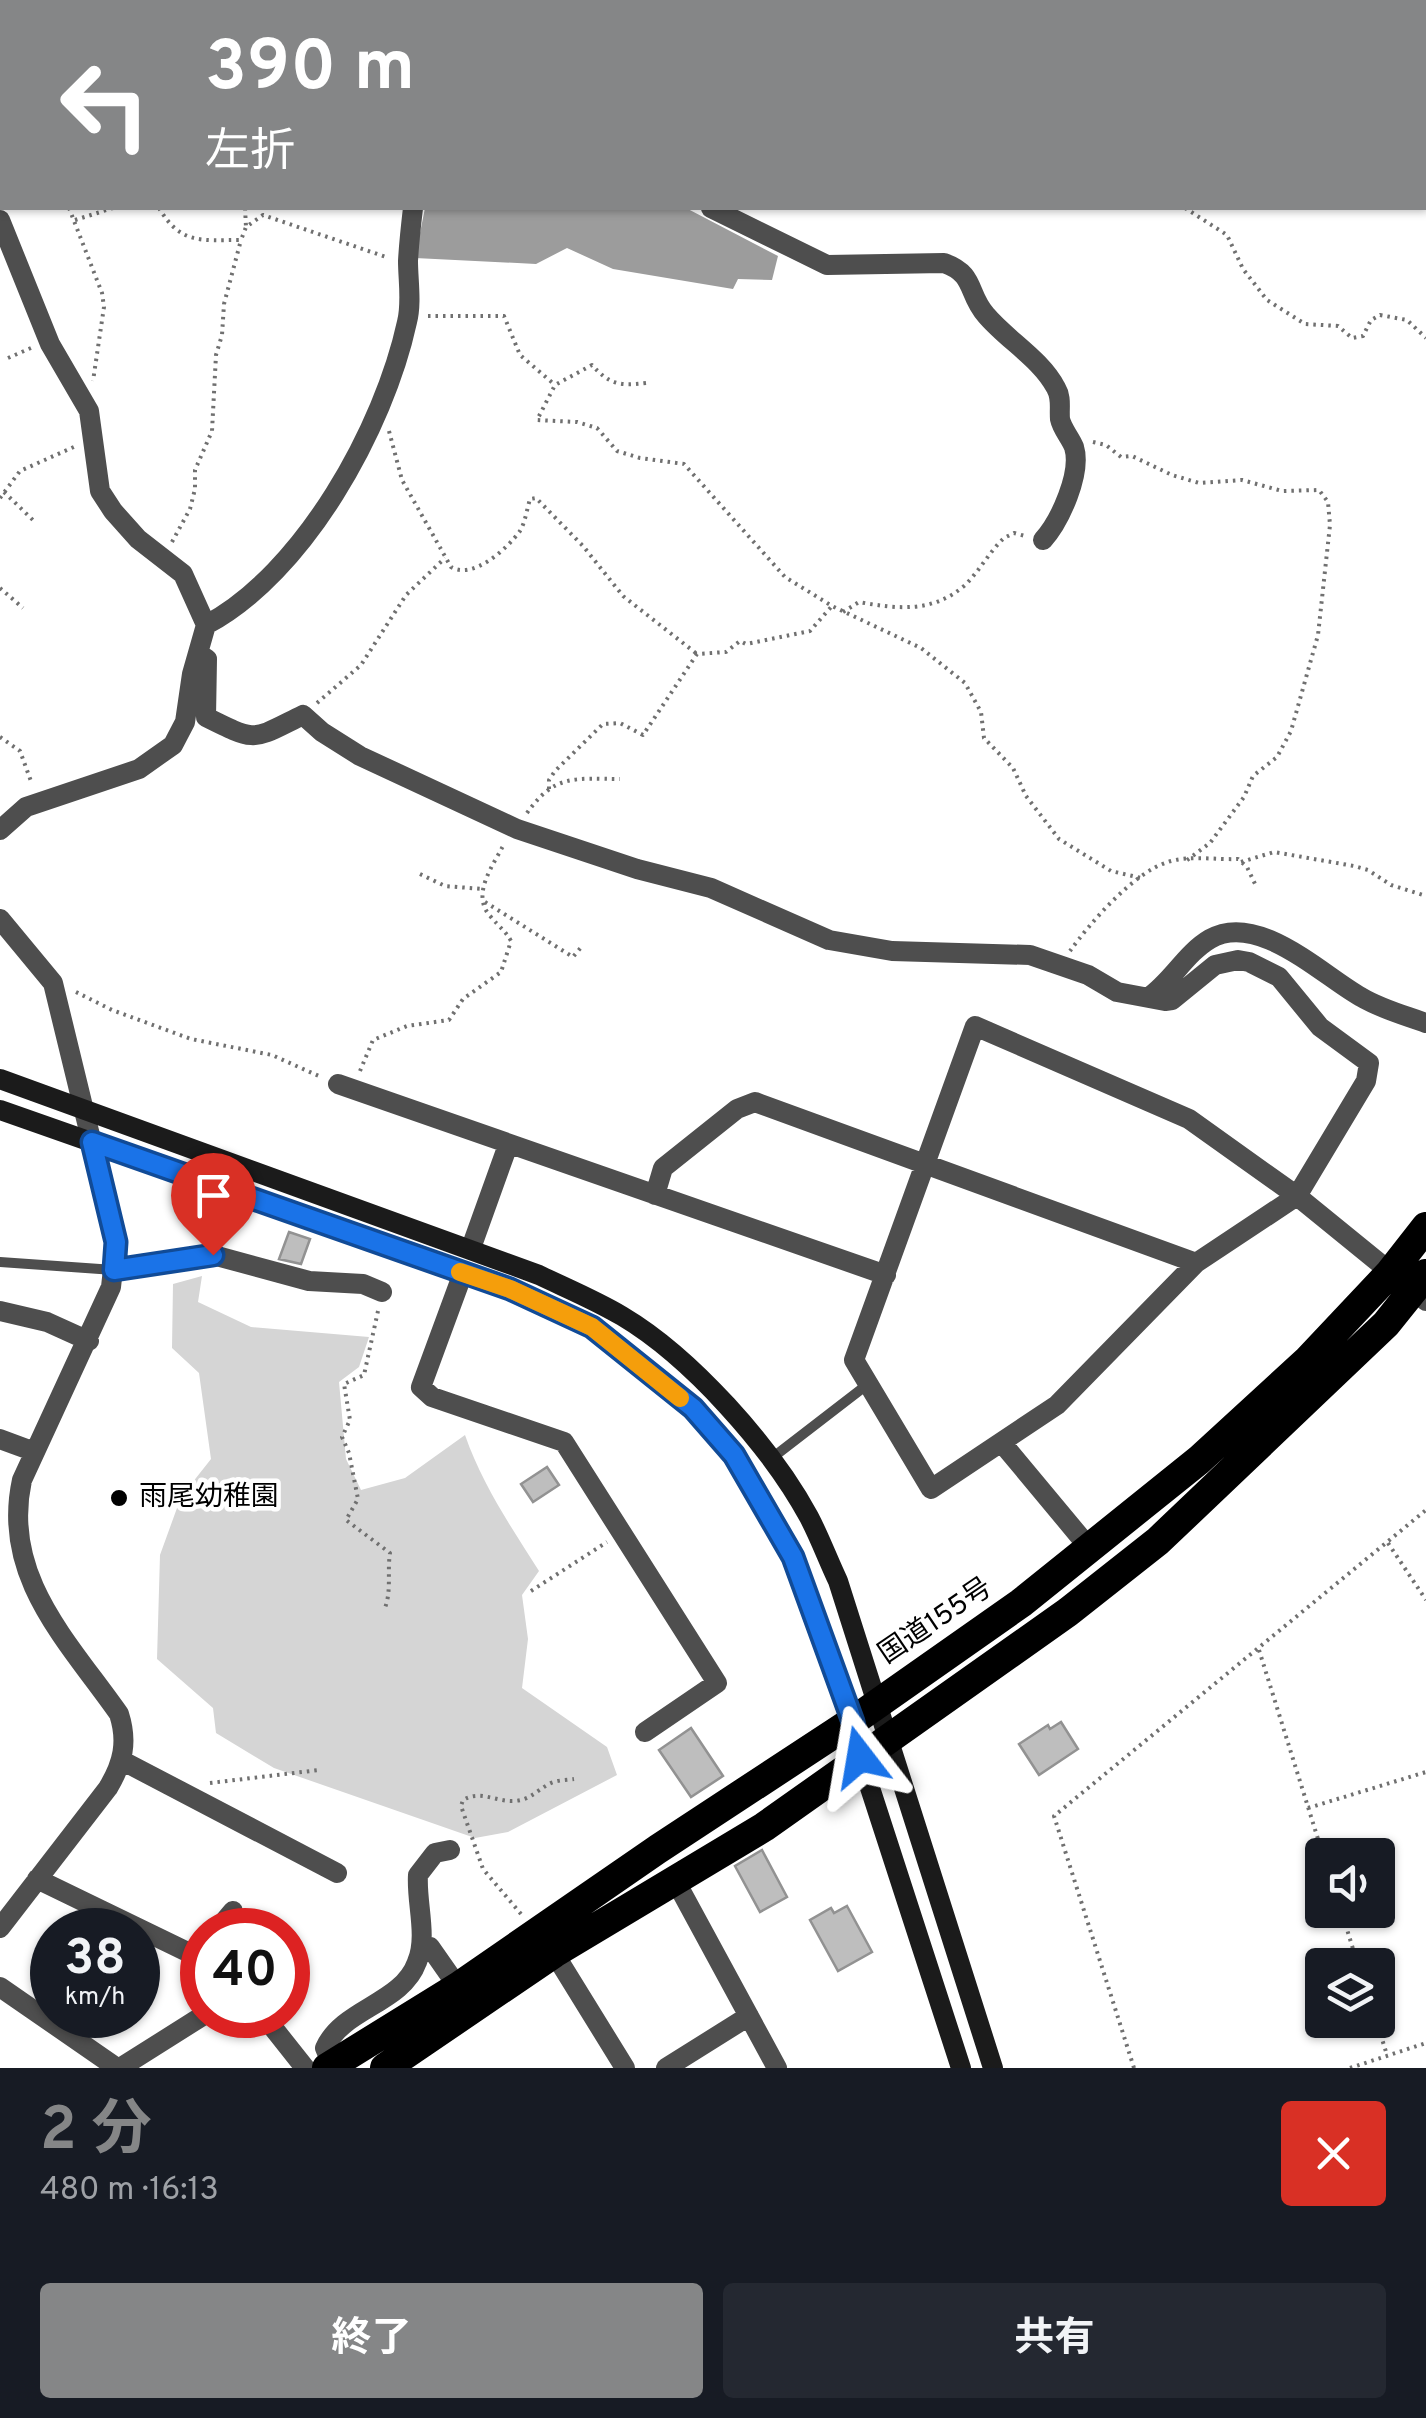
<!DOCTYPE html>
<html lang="ja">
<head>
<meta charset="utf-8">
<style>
	:root { --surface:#171b24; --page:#242831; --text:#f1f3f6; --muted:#9ea1a6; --accent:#858687 }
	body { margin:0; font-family:Overpass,"Noto Sans JP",sans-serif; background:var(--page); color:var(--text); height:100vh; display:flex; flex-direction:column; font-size:38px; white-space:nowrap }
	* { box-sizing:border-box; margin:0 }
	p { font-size:32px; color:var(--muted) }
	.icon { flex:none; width:55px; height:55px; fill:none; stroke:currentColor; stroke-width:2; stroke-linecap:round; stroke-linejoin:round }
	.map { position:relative; height:2068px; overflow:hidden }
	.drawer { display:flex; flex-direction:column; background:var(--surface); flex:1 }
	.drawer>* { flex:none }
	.guide { position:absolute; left:0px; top:0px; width:1428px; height:210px; box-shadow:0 2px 8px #0004; background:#858687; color:#fff; overflow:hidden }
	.tools { position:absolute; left:1305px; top:1838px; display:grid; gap:20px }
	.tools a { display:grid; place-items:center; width:90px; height:90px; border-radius:10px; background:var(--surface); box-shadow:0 2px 8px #0004; font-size:50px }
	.speed { position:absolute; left:30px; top:1908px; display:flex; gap:20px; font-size:50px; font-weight:700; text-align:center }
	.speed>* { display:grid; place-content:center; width:130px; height:130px; border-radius:50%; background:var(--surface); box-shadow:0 2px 8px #0004; line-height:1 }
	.speed small { font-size:25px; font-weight:400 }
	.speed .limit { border:15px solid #d22; background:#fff; color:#111 }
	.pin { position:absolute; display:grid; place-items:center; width:85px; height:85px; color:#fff; margin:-102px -42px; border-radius:50% 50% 50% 0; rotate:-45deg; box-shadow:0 0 10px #0007 }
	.pin .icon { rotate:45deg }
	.me { position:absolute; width:110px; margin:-55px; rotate:346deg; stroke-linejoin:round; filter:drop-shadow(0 0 8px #0008) }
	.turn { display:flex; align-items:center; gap:35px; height:210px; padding:0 40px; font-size:45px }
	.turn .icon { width:130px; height:130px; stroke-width:2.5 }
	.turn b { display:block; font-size:70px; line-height:85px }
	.round { display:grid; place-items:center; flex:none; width:105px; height:105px; border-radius:10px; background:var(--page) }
	.summary { display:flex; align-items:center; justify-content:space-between; height:170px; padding:0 40px }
	h1 { font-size:60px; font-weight:700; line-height:75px; color:var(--accent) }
	.primary-button { display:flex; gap:20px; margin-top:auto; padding:20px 40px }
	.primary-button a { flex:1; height:115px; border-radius:10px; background:var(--accent); color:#fff; font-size:40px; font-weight:700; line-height:115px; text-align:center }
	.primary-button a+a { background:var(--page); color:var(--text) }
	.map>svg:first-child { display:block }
	.green { fill:#d5d5d5 }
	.water { fill:#9c9c9c }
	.building { fill:#bebebe; stroke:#929292; stroke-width:2.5 }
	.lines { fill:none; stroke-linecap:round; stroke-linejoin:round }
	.path { stroke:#707070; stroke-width:4; stroke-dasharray:2.5 5; stroke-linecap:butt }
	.lane { stroke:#4e4e4e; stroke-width:10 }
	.street { stroke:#4e4e4e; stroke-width:20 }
	.secondary { stroke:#1b1b1b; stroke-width:20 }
	.highway { stroke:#000; stroke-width:30 }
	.route-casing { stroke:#114b97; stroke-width:25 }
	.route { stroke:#1a73e8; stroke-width:18 }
	.slow { stroke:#f59e0b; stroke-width:18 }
	.poi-dot { fill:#000; stroke:#fff; stroke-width:4 }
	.labels { text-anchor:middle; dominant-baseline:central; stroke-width:9; stroke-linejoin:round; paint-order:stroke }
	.poi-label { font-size:28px; fill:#000; stroke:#fff; text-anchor:start }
	.street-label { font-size:28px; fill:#000; stroke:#fff }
</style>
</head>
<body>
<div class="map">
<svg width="1426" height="2068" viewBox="0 0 1426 2068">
	<rect width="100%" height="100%" fill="#fff"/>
	<path class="green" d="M 202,1276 L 198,1302 L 251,1327 L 369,1337 L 359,1367 L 339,1382 L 346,1459 L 361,1490 L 405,1478 L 465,1435 C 482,1484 511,1527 539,1571 L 522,1595 L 528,1639 L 522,1688 L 607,1747 L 617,1775 L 508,1832 L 475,1838 L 274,1768 L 216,1733 L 213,1708 L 157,1659 L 160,1555 L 181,1497 L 211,1459 L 199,1373 L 172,1348 L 173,1284 Z"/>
	<path class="water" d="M 425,208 L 686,208 L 778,256 L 772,280 L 738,279 L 733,289 L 613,269 L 567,248 L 536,264 L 415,258 Z"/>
	<path class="building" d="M 289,1232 L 310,1239 L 301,1264 L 279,1259 Z
		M 547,1467 L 559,1485 L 533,1502 L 521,1484 Z
		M 1061,1722 L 1078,1749 L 1039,1775 L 1019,1744 L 1048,1725 L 1050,1729 Z
		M 691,1728 L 723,1776 L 691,1797 L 659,1750 Z
		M 762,1850 L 787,1897 L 760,1912 L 735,1866 Z
		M 847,1906 L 872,1952 L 838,1971 L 810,1920 L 831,1908 L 834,1913 Z"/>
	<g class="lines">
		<path class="path" d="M 128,0 L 129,2
			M 396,2 L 396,0
			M 0,7 L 2,13
			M 69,208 L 102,293 L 104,307 L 93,381
			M 159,208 C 181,245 201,240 241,240 L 246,227 L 263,215 L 389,258
			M 245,208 L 246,227
			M 1185,208 L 1227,235 L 1243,269 L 1267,300 L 1305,324 L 1338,326 L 1352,338 L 1363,336 L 1371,320 L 1380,315 L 1407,320 L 1426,338
			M 75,220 L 113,208
			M 428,316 L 504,316 L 520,355 L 555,385
			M 8,358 L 31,348
			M 646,383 C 620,386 610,385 592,365 L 555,385 L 537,420 L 577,422 L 597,428 L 617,451 L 640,458 L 684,464 L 785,577 L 832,606 L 921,648 L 965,683 L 981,712 L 984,738 L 1013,768 L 1026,796 L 1059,839 L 1111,871 L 1141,878
			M 389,431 L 402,480 L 451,567 C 473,580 507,549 520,531 C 525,523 527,509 530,499 L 536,498 L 583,546 L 623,596 L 697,654
			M 1093,442 L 1106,445 L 1121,457 L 1132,456 L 1172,475 L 1199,483 L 1242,480 L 1282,491 L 1319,490 L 1328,502 L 1330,525 L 1318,635 L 1291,731 L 1277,757 L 1253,776 L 1244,797 L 1210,843 L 1186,861
			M 4,492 L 35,522
			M 0,498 L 20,471 L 76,446
			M 172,542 L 190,509 L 195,489 L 195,470 L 212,431 L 216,355 L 222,335 L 224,304 L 241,240
			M 0,588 L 23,608
			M 843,612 L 859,602 C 897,609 932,613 964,586 C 979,572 989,552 1004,538 L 1014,533 L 1025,536
			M 317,703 L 361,665 L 406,595 L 445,558
			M 0,737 L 20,751 L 32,784
			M 549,789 L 549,780 L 555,771 L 603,724 L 620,723 L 643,735 L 697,654 L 726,652 L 740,641 L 746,644 L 810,631 L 832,606
			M 527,813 C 555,773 576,779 620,779
			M 1241,862 L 1274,852 L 1354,866 L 1368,870 L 1391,885 L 1426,896
			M 420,874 L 445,886 L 482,889
			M 485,902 L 573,957 L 583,945
			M 1070,951 C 1090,923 1134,872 1168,862 C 1188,855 1217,860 1238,859 L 1247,867 L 1255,884
			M 76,992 L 112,1010 L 191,1039 L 272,1055 L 321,1077
			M 360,1071 L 373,1040 L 407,1026 L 449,1020 L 463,999 L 501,972 L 511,941 C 505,930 499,927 491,917 C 470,895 493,866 504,844
			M 378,1311 L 364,1375 L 344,1384 L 350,1420 L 342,1437 L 349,1453 L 358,1499 L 346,1520 L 390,1553 C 387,1572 392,1593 384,1610
			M 1388,1543 L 1426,1600
			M 531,1591 L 607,1542
			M 1259,1650 L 1323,1855
			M 210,1783 L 319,1770
			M 1308,1808 L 1426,1772
			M 1341,1910 L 1358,1965
			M 521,1914 L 483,1869 L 461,1806 L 463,1800 C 479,1790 495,1801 512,1801 C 529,1801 536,1791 549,1784 C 556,1780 567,1780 574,1779
			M 1376,2020 L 1387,2055
			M 1134,2068 L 1054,1816 L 1426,1510
			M 1350,2068 L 1426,2043"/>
		<path class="lane" d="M 0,1262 L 114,1270
			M 772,1458 L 868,1384"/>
		<path class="street" d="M 626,2 L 634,0
			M 742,2 L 744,0
			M 711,208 L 827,265 L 944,263 C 976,274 967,294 986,315 C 1007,340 1041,359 1056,388 C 1062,398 1059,408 1060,419 C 1062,429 1070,437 1074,447 C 1082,473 1060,521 1043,540
			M 0,220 L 50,344 L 89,411 L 100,491 L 113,511 L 138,539 L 183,574 L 206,625 L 192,674 L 185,722 L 173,745 L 139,769 L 26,807 L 0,830
			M 206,625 C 304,573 384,428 407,322 C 412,303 408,280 408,261 C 409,243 411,225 413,208
			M 198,653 L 207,659 L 206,717 C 258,743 252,740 303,715 L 322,732 L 360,756 L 517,829 L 637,869 L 711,888 L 829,940 L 892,951 L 1030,955 L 1088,975 L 1117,992 L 1165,1001 L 1172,1000 L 1215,965 L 1238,960 L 1249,962 L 1279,977 L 1320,1027 L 1369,1063 L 1366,1081 L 1297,1196 L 1196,1263 L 1057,1405 L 931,1489 L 854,1360 L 975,1026 L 1189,1119 L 1297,1196 L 1426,1301
			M 0,919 L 53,983 L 116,1242 L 111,1287 L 22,1480 C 1,1576 67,1640 119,1714 C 128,1742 123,1763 108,1788 L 0,1928
			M 1149,997 C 1172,981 1186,953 1210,939 C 1258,911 1323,976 1361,997 C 1381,1009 1404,1015 1426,1023
			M 338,1084 L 886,1275
			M 655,1195 L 663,1168 L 737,1109 L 755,1102 L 1196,1263
			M 471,1248 L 508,1145
			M 114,1270 L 213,1255 L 309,1281 L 363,1284 L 382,1292
			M 463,1273 L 421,1387 L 432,1397 L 564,1442 L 717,1683 L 645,1732
			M 0,1311 L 47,1322 L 89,1341
			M 0,1439 L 35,1452
			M 1002,1443 L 1091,1550
			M 121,1760 L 337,1873
			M 37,1879 L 202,1959
			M 675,1880 L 777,2068
			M 217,1930 L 233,1911
			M 421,1948 L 430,1947 L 458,1987
			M 554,1953 L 625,2068
			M 0,1987 L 117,2068
			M 263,2015 L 305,2068
			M 332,2065 L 325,2048 C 343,2008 402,2004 417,1962 C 428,1936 416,1902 418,1875 L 435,1853 L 450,1850
			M 120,2068 L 204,2015
			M 666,2068 L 749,2016"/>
		<path class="secondary" d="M 0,1079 L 539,1275 C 566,1288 595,1300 622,1316 C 691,1357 771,1447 809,1517 C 820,1538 828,1560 838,1581 L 993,2068
			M 0,1110 L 510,1289 L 591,1327 L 693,1408 L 735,1455 L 793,1557 L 853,1721 L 860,1757 L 961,2068"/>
		<path class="highway" d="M 327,2068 L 458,1987 L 658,1849 L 853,1721 L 1021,1603 L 1199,1460 L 1308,1360 L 1390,1273 L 1426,1227
			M 385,2068 L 554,1953 L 764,1827 L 1068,1612 L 1158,1541 L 1386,1324 L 1426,1274"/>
	</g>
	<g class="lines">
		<g class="route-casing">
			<path id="route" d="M 213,1255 L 114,1270 L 116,1242 L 92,1142 L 510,1289 L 592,1327 L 693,1408 L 734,1455 L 793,1557 L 853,1722 L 860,1757"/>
		</g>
		<use href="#route" class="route"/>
		<path class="slow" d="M 460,1272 L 510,1289 L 592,1327 L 680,1398"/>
	</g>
	<circle class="poi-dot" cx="119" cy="1498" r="10"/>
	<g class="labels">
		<g class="poi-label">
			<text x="139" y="1498">雨尾幼稚園</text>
		</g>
		<g class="street-label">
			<text transform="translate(936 1622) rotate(-34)">国道155号</text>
		</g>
	</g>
</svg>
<div class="tools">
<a><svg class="icon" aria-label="sound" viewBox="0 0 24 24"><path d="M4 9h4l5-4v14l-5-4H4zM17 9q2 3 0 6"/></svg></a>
<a><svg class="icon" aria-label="layers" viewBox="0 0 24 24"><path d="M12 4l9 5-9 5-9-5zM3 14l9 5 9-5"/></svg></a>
</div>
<div class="speed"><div>38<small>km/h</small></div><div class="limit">40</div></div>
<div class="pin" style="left:213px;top:1255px;background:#d93025"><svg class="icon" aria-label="arrive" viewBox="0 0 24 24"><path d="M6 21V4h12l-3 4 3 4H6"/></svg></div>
<svg class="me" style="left:860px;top:1757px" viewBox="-20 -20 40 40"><path d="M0-17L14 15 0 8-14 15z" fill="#1a73e8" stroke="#fff" stroke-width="4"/></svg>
<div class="guide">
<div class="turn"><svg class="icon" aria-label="left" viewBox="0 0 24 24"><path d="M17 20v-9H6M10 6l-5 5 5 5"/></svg><div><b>390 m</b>左折</div></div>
</div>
</div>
<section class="drawer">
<div class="summary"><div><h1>2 分</h1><p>480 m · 16:13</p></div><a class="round" style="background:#d93025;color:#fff"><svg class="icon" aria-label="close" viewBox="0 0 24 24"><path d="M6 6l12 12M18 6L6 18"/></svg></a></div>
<div class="primary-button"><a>終了</a><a>共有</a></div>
</section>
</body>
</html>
